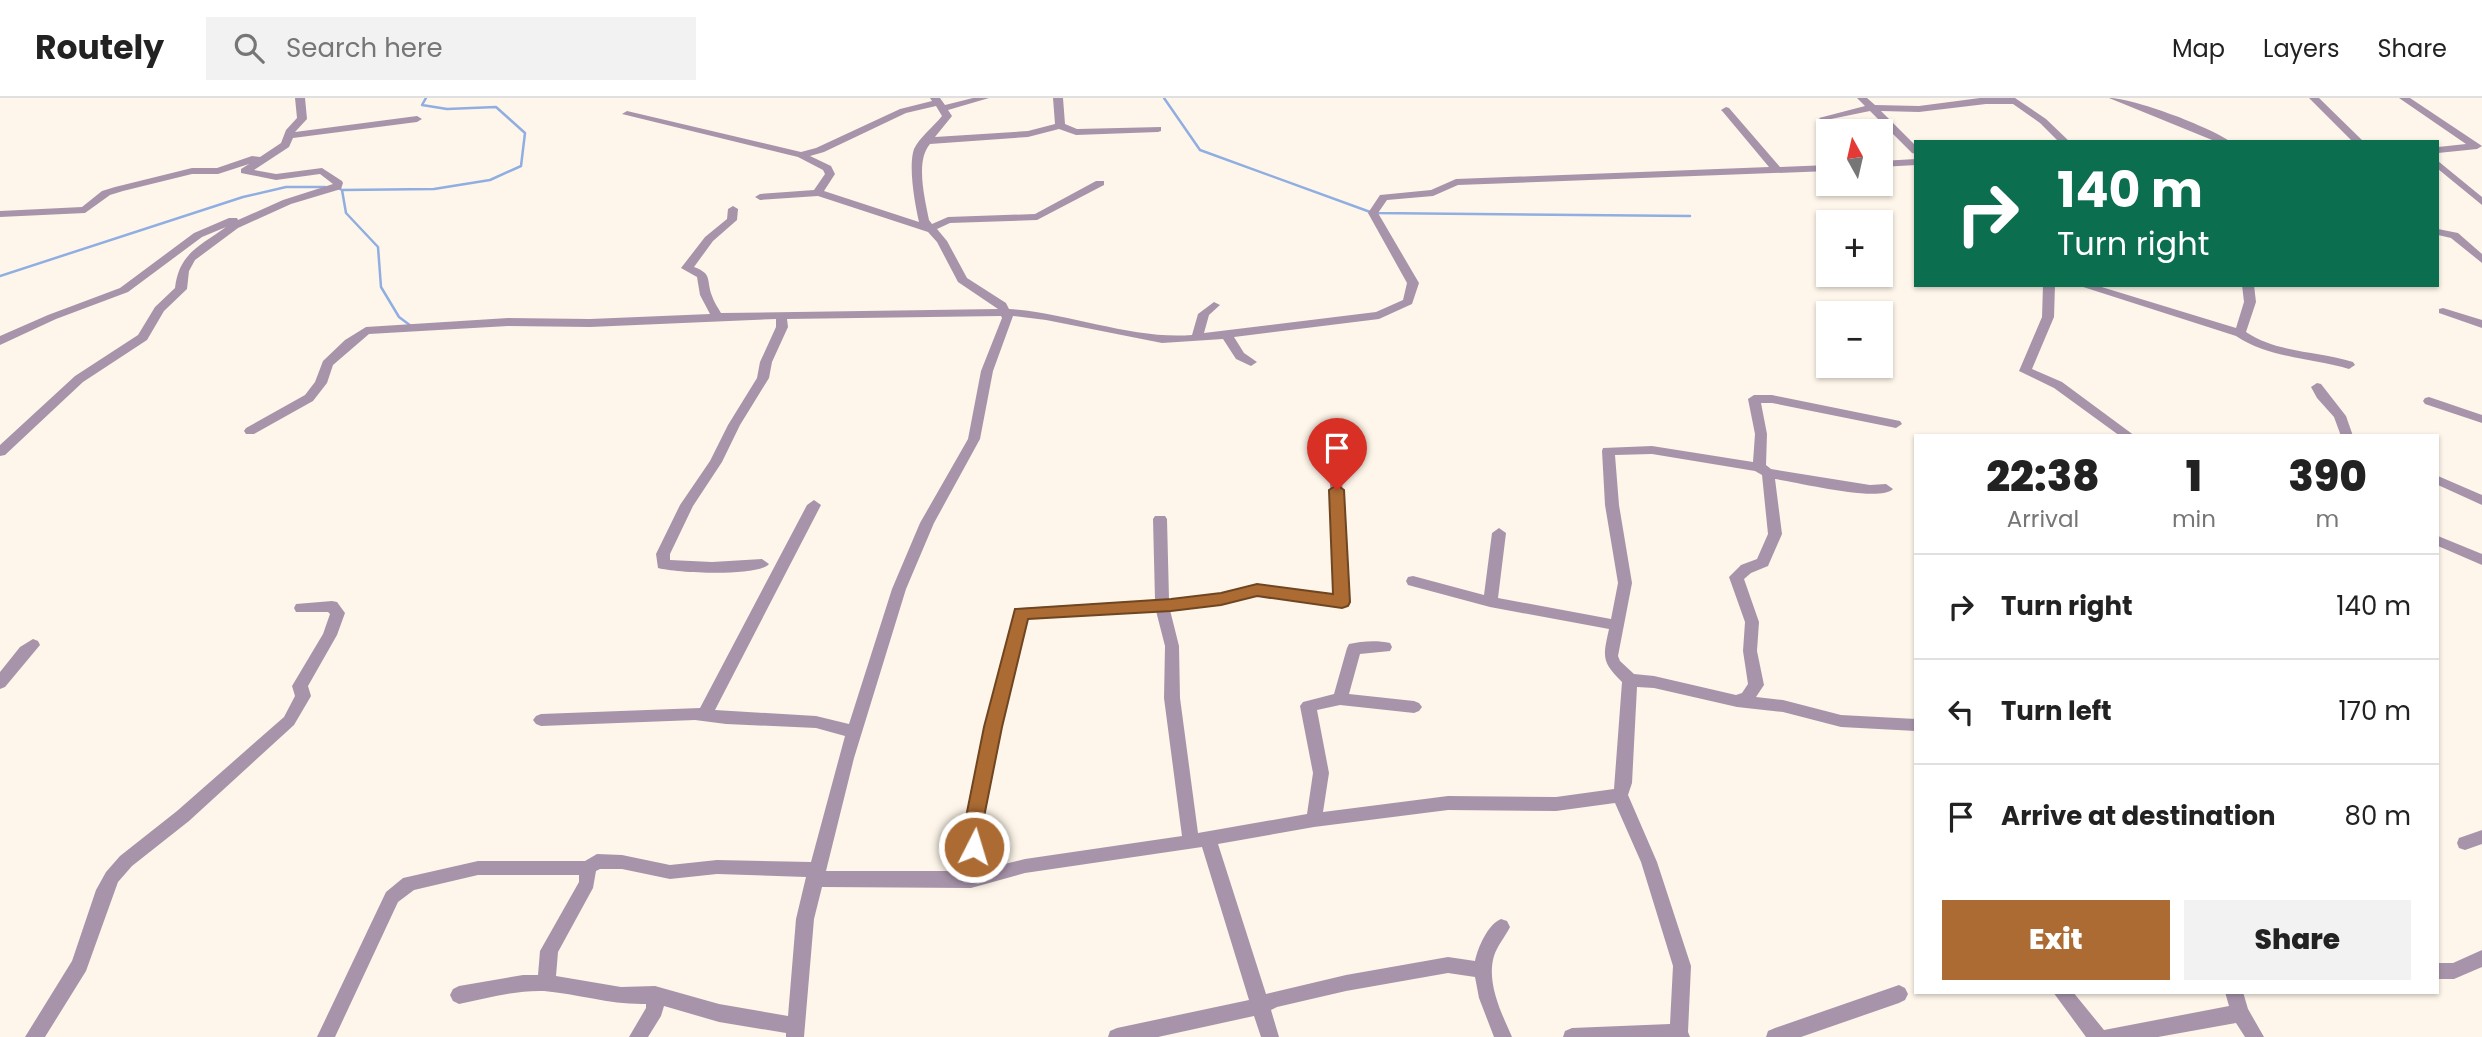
<!DOCTYPE html>
<html lang="en">
<head>
<meta charset="utf-8">
<style>
	:root { --surface:#fff; --page:#f2f2f2; --text:#222; --muted:#767676; --line:#e0e0e0; --accent:#ab6b33 }
	body { margin:0; font-family:Poppins,sans-serif; background:var(--page); color:var(--text); height:100vh; display:flex; flex-direction:column; font-size:26px; white-space:nowrap }
	* { box-sizing:border-box; margin:0 }
	p { font-size:23px; color:var(--muted) }
	.icon { flex:none; width:38px; height:38px; fill:none; stroke:currentColor; stroke-width:2; stroke-linecap:round; stroke-linejoin:round }
	.map { position:relative; flex:1; overflow:hidden }
	.drawer { position:absolute; left:1914px; top:336px; width:525px; height:560px; display:flex; flex-direction:column; background:var(--surface); border-radius:0px; box-shadow:0 2px 5px #0004 }
	.drawer>* { flex:none }
	.guide { position:absolute; left:1914px; top:42px; width:525px; height:147px; border-radius:0px; box-shadow:0 2px 5px #0004; background:#0b6e4f; color:#fff; overflow:hidden }
	.needle { width:46px; rotate:352deg }
	.buttons { position:absolute; left:1816px; top:21px; display:grid; gap:14px }
	.buttons a { display:grid; place-items:center; width:77px; height:77px; border-radius:0px; background:var(--surface); box-shadow:0 2px 5px #0004; font-size:35px }
	.pin { position:absolute; display:grid; place-items:center; width:60px; height:60px; color:#fff; margin:-72px -30px; border-radius:50% 50% 50% 0; rotate:-45deg; box-shadow:0 0 7px #0007 }
	.pin .icon { rotate:45deg }
	.me { position:absolute; width:77px; margin:-38px; rotate:5deg; stroke-linejoin:round; filter:drop-shadow(0 0 5px #0008) }
	.turn { display:flex; align-items:center; gap:24px; height:147px; padding:0 28px; font-size:32px }
	.turn .icon { width:91px; height:91px; stroke-width:2.5 }
	.turn b { display:block; font-size:49px; line-height:60px }
	.eta { display:flex; justify-content:space-evenly; align-items:center; height:119px; text-align:center }
	.eta b { font-size:42px; font-weight:800; line-height:49px }
	.cta { display:flex; gap:14px; margin-top:auto; padding:14px 28px }
	.cta a { flex:1; height:80px; border-radius:0px; background:var(--accent); color:#fff; font-size:28px; font-weight:800; line-height:80px; text-align:center }
	.cta a+a { background:var(--page); color:var(--text) }
	ul { padding:0; list-style:none }
	li { display:flex; align-items:center; gap:21px; height:105px; padding:0 28px; border-top:2px solid var(--line) }
	li div { flex:1 }
	li b { display:block; font-size:26px }
	li em { font-style:normal }
	header { display:flex; align-items:center; gap:42px; box-sizing:border-box; height:98px; padding:0 35px; background:var(--surface); border-bottom:2px solid var(--line) }
	header strong { font-size:33px }
	nav { display:flex; gap:38px; margin-inline-start:auto; font-size:24px }
	.search { width:490px; height:63px; background:var(--page); display:flex; align-items:center; gap:18px; box-sizing:border-box; padding:0 24px; border-radius:0px; color:var(--muted); font-size:26px }
	.map>svg:first-child { display:block }
	.lines { fill:none; stroke-linecap:round; stroke-linejoin:round }
	.stream { stroke:#90aee2; stroke-width:2.5 }
	.street { fill:#a894aa; fill-rule:evenodd }
	.route { fill:#ab6b33; stroke:#6f4621; stroke-width:2 }
</style>
</head>
<body>
<header>
<strong>Routely</strong>
<div class="search"><svg class="icon" aria-label="search" viewBox="0 0 24 24"><circle cx="10" cy="10" r="6"/><path d="M15 15l6 6"/></svg>Search here</div>
<nav><a>Map</a><a>Layers</a><a>Share</a></nav>
</header>
<div class="map">
<svg width="2482" height="939" viewBox="0 0 2482 939">
	<rect width="100%" height="100%" fill="#fef6ea"/>
	<g class="lines">
		<path class="stream" d="M 1164,0 L 1200,52 L 1373,115 L 1690,118
			M 336,89 L 342,92 L 434,91 L 490,82 L 521,68 L 525,35 L 496,9 L 447,11 L 422,7 L 426,0
			M 342,92 L 346,115 L 378,149 L 381,189 L 399,219 L 411,228
			M 0,178 L 243,99 L 286,89 L 325,89"/>
		<path class="street" d="M 295,0 L 305,0 L 307,21 L 295,34 L 417,18 L 422,21 L 417,24 L 293,40 L 289,49 L 254,72 L 276,76 L 322,70 L 342,83 L 343,85 L 341,91 L 291,106 L 238,130 L 195,162 L 189,173 L 187,191 L 164,213 L 147,242 L 83,284 L 5,357 L 0,358 L 0,347 L 75,278 L 138,237 L 155,209 L 175,190 C 179,155 200,148 226,129 L 202,139 L 128,194 L 56,221 L 0,247 L 0,238 L 48,217 L 120,190 L 194,135 L 229,120 L 237,120 L 238,122 L 283,102 L 333,86 L 320,76 L 276,82 L 241,75 L 241,71 L 249,66 L 218,76 L 192,76 L 123,93 L 110,97 L 85,115 L 0,119 L 0,113 L 82,109 L 102,93 L 115,89 L 192,70 L 217,70 L 252,58 L 260,59 L 281,45 L 286,32 L 297,20 Z
			M 930,0 L 940,0 L 945,7 L 973,0 L 989,0 L 948,12 L 952,18 L 935,39 L 1028,33 L 1055,26 L 1053,0 L 1063,0 L 1065,26 L 1077,31 L 1161,29 L 1161,33 L 1158,34 L 1076,37 L 1059,31 L 1028,39 L 930,46 C 915,63 925,101 929,122 L 932,126 L 948,119 L 1035,116 L 1096,83 L 1104,83 L 1104,87 L 1037,122 L 950,125 L 937,131 L 947,143 L 967,180 L 1006,205 L 1009,211 C 1069,215 1134,242 1192,237 L 1198,216 L 1214,204 L 1220,207 L 1209,217 L 1204,235 L 1376,214 L 1403,202 L 1407,185 L 1368,115 L 1380,97 L 1431,92 L 1456,81 L 1769,69 L 1723,14 L 1721,12 L 1726,9 L 1729,10 L 1780,69 L 1829,67 L 1829,73 L 1458,87 L 1433,98 L 1387,102 L 1378,115 L 1419,185 L 1412,206 L 1379,221 L 1234,239 L 1244,255 L 1257,264 L 1251,268 L 1236,261 L 1223,241 L 1162,245 L 1046,222 L 1013,218 L 993,273 L 980,341 L 934,425 L 906,491 L 854,660 L 826,773 L 963,773 L 966,725 L 985,629 L 1014,515 L 1016,511 L 1021,510 L 1155,502 L 1153,421 L 1155,418 L 1165,418 L 1167,421 L 1169,501 L 1221,496 L 1257,487 L 1335,498 L 1329,364 L 1335,360 L 1341,364 L 1349,504 L 1347,508 L 1342,509 L 1257,497 L 1221,506 L 1170,512 L 1179,548 L 1180,600 L 1198,735 L 1307,716 L 1313,675 L 1300,608 L 1303,604 L 1334,596 L 1347,550 L 1349,546 C 1361,543 1378,542 1390,545 L 1392,549 L 1390,553 L 1360,556 L 1349,596 L 1414,603 L 1419,605 L 1422,609 L 1419,613 L 1414,615 L 1340,607 L 1317,612 L 1329,675 L 1323,714 L 1448,698 L 1556,699 L 1614,691 L 1622,584 C 1601,563 1603,559 1609,531 L 1490,509 L 1408,487 L 1406,483 L 1408,479 L 1413,478 L 1484,497 L 1492,435 L 1499,430 L 1506,435 L 1498,500 L 1611,521 L 1618,485 L 1605,407 L 1602,353 L 1603,350 L 1652,348 L 1753,364 L 1755,336 L 1748,301 L 1754,297 L 1772,297 L 1900,323 L 1902,326 L 1896,330 L 1772,305 L 1761,305 L 1767,336 L 1766,367 L 1771,371 L 1870,387 L 1886,386 L 1893,391 C 1879,405 1797,384 1775,381 L 1782,436 L 1768,468 L 1751,475 L 1744,481 L 1759,524 L 1757,553 L 1764,587 L 1756,599 L 1783,602 L 1841,617 L 1916,621 L 1916,633 L 1841,629 L 1783,614 L 1737,609 L 1654,590 L 1637,589 L 1632,685 L 1628,697 L 1657,764 L 1691,868 L 1688,934 L 1690,939 L 1563,939 L 1565,933 L 1572,930 L 1670,926 L 1673,868 L 1641,764 L 1615,705 L 1556,713 L 1448,712 L 1314,729 L 1218,746 L 1266,896 L 1346,877 L 1448,859 L 1475,863 C 1478,849 1488,826 1501,821 L 1507,823 L 1510,829 C 1505,839 1497,848 1494,858 C 1486,885 1502,916 1512,939 L 1494,939 L 1479,900 L 1475,879 L 1448,875 L 1346,893 L 1277,909 L 1271,912 L 1279,939 L 1261,939 L 1254,918 L 1158,939 L 1108,939 L 1110,933 L 1117,930 L 1249,902 L 1202,749 L 1025,775 L 971,790 L 822,789 L 814,821 L 804,939 L 786,939 L 786,935 L 719,924 L 664,908 L 661,918 L 648,939 L 629,939 L 646,910 L 646,906 C 611,907 579,896 544,893 C 516,892 487,900 459,906 L 453,903 L 450,897 L 453,891 L 459,888 L 523,877 L 538,877 L 540,853 L 579,784 L 579,777 L 478,777 L 414,792 L 398,804 L 335,939 L 317,939 L 386,794 L 403,780 L 478,763 L 585,763 L 597,756 L 622,757 L 670,767 L 717,762 L 811,764 L 845,638 L 816,630 L 726,626 L 695,622 L 541,628 L 536,626 L 533,622 L 536,618 L 541,616 L 700,610 L 807,407 L 814,402 L 821,407 L 715,612 L 816,618 L 849,626 L 892,491 L 920,425 L 968,341 L 981,273 L 1002,220 L 1001,218 L 787,221 L 788,229 L 772,264 L 769,280 L 740,327 L 722,364 L 693,408 L 670,456 L 670,462 L 712,464 L 762,461 L 769,466 C 758,479 676,475 658,470 L 656,456 L 680,407 L 710,363 L 728,327 L 757,280 L 760,264 L 776,229 L 776,221 L 590,229 L 508,228 L 369,236 L 333,267 L 327,285 L 313,303 L 254,336 L 246,336 L 244,333 L 246,330 L 305,297 L 315,284 L 323,263 L 345,242 L 366,229 L 508,220 L 590,221 L 710,216 L 700,197 L 697,179 L 681,170 L 705,139 L 727,121 L 728,111 L 733,108 L 738,111 L 737,122 L 713,143 L 694,169 C 713,176 706,182 712,198 C 714,204 718,210 721,215 L 998,211 L 958,184 L 937,144 L 928,134 L 818,98 L 760,102 L 755,99 L 760,96 L 814,92 L 825,76 L 823,72 L 798,59 L 622,16 L 627,13 L 801,54 L 816,50 L 900,11 L 932,3 ZM 936,8 L 942,18 C 933,29 919,40 914,51 C 908,68 915,107 919,124 L 824,93 L 835,76 L 831,68 L 810,58 L 824,54 L 906,15 ZM 1652,356 L 1755,373 L 1762,377 L 1768,436 L 1757,461 L 1741,467 L 1729,479 L 1745,524 L 1743,553 L 1748,586 L 1742,595 L 1736,597 L 1654,578 L 1634,576 L 1620,563 L 1618,558 L 1632,485 L 1619,407 L 1615,357 ZM 1156,513 L 1165,548 L 1164,600 L 1182,738 L 1025,761 L 980,772 C 984,686 1007,603 1027,520 ZM 600,771 L 622,771 L 670,781 L 717,776 L 806,779 L 796,821 L 788,918 L 719,906 L 655,888 L 621,889 L 556,878 L 558,854 L 593,790 L 596,773 Z
			M 1857,0 L 1867,0 L 1875,7 L 1919,8 L 1980,0 L 2015,0 L 2046,21 L 2070,44 L 2059,44 L 2040,25 L 2013,6 L 1986,6 L 1919,14 L 1881,13 L 1916,48 L 1916,56 L 1912,55 L 1870,13 L 1831,21 L 1841,33 L 1831,33 L 1819,20 L 1865,8 Z
			M 2109,0 C 2134,0 2210,29 2231,44 L 2217,44 Z
			M 2309,0 L 2319,0 L 2364,44 L 2353,44 Z
			M 2399,0 L 2410,0 L 2482,48 L 2477,51 L 2438,55 L 2438,49 L 2466,46 Z
			M 1916,61 L 1916,67 L 1881,69 L 1881,63 Z
			M 2438,63 L 2482,99 L 2482,107 L 2438,71 Z
			M 2438,131 L 2458,135 L 2482,156 L 2482,165 L 2451,140 L 2438,137 Z
			M 2043,187 L 2055,187 L 2054,219 L 2032,271 L 2062,284 L 2135,338 L 2120,338 L 2054,290 L 2019,273 L 2042,219 Z
			M 2077,187 L 2095,187 L 2236,230 L 2244,204 L 2242,187 L 2254,187 L 2256,204 L 2246,234 C 2277,255 2318,253 2353,264 L 2355,267 L 2349,271 C 2311,260 2269,260 2236,238 Z
			M 2443,210 L 2482,222 L 2482,230 L 2439,215 L 2439,211 Z
			M 2317,285 L 2321,286 L 2346,318 L 2353,338 L 2341,338 L 2334,319 L 2317,300 L 2311,289 Z
			M 2429,299 L 2482,317 L 2482,325 L 2425,306 L 2423,303 L 2425,300 Z
			M 2438,378 L 2482,397 L 2482,407 L 2438,387 Z
			M 2438,438 L 2482,456 L 2482,467 L 2438,448 Z
			M 332,503 L 337,504 L 345,515 L 337,537 L 308,588 L 311,598 L 294,627 L 189,723 L 132,768 L 118,784 L 86,873 L 45,939 L 25,939 L 72,863 L 96,792 L 106,774 L 120,758 L 177,713 L 284,619 L 295,598 L 292,588 L 323,536 L 330,516 L 328,514 L 296,514 L 294,510 L 296,506 Z
			M 33,541 L 38,543 L 40,547 L 5,589 L 0,591 L 0,574 L 20,549 Z
			M 2482,732 L 2482,746 L 2465,752 L 2459,750 L 2457,745 L 2459,740 Z
			M 2482,852 L 2482,869 L 2454,881 L 2438,881 L 2438,865 L 2453,865 Z
			M 1899,887 L 1905,890 L 1908,896 L 1905,902 L 1899,905 L 1801,939 L 1766,939 L 1768,933 L 1775,930 Z
			M 2053,894 L 2073,894 L 2104,932 L 2229,908 L 2225,894 L 2243,894 L 2248,911 L 2264,939 L 2245,939 L 2236,925 L 2158,939 L 2086,939 Z"/>
	</g>
	<path class="route" d="M 1337,387 L 1344,392 L 1350,504 L 1348,508 L 1342,510 L 1257,498 L 1221,507 L 1171,513 L 1028,521 L 1002,629 L 983,724 L 983,749 L 981,755 L 974,757 L 967,755 L 964,749 L 965,724 L 984,629 L 1015,511 L 1171,501 L 1221,495 L 1257,486 L 1333,496 L 1329,392 Z"/>
</svg>
<div class="buttons">
<a><svg class="needle" viewBox="-14 -14 28 28"><path d="M0-13l5 13h-10z" fill="#e53935"/><path d="M0 13l5-13h-10z" fill="#767676"/></svg></a>
<a>+</a>
<a>−</a>
</div>
<div class="pin" style="left:1337px;top:392px;background:#d93025"><svg class="icon" aria-label="arrive" viewBox="0 0 24 24"><path d="M6 21V4h12l-3 4 3 4H6"/></svg></div>
<svg class="me" style="left:974px;top:749px" viewBox="-20 -20 40 40"><circle r="17" fill="#ab6b33" stroke="#fff" stroke-width="3"/><path d="M0-11L8 9 0 5-8 9z" fill="#fff"/></svg>
<div class="guide">
<div class="turn"><svg class="icon" aria-label="right" viewBox="0 0 24 24"><path d="M7 20v-9h11M14 6l5 5-5 5"/></svg><div><b>140 m</b>Turn right</div></div>
</div>
<section class="drawer">
<div class="eta">
<div><b>22:38</b><p>Arrival</p></div>
<div><b>1</b><p>min</p></div>
<div><b>390</b><p>m</p></div>
</div>
<ul>
<li><svg class="icon" aria-label="right" viewBox="0 0 24 24"><path d="M7 20v-9h11M14 6l5 5-5 5"/></svg><div><b>Turn right</b></div><em>140 m</em></li>
<li><svg class="icon" aria-label="left" viewBox="0 0 24 24"><path d="M17 20v-9H6M10 6l-5 5 5 5"/></svg><div><b>Turn left</b></div><em>170 m</em></li>
<li><svg class="icon" aria-label="arrive" viewBox="0 0 24 24"><path d="M6 21V4h12l-3 4 3 4H6"/></svg><div><b>Arrive at destination</b></div><em>80 m</em></li>
</ul>
<div class="cta"><a>Exit</a><a>Share</a></div>
</section>
</div>
</body>
</html>
